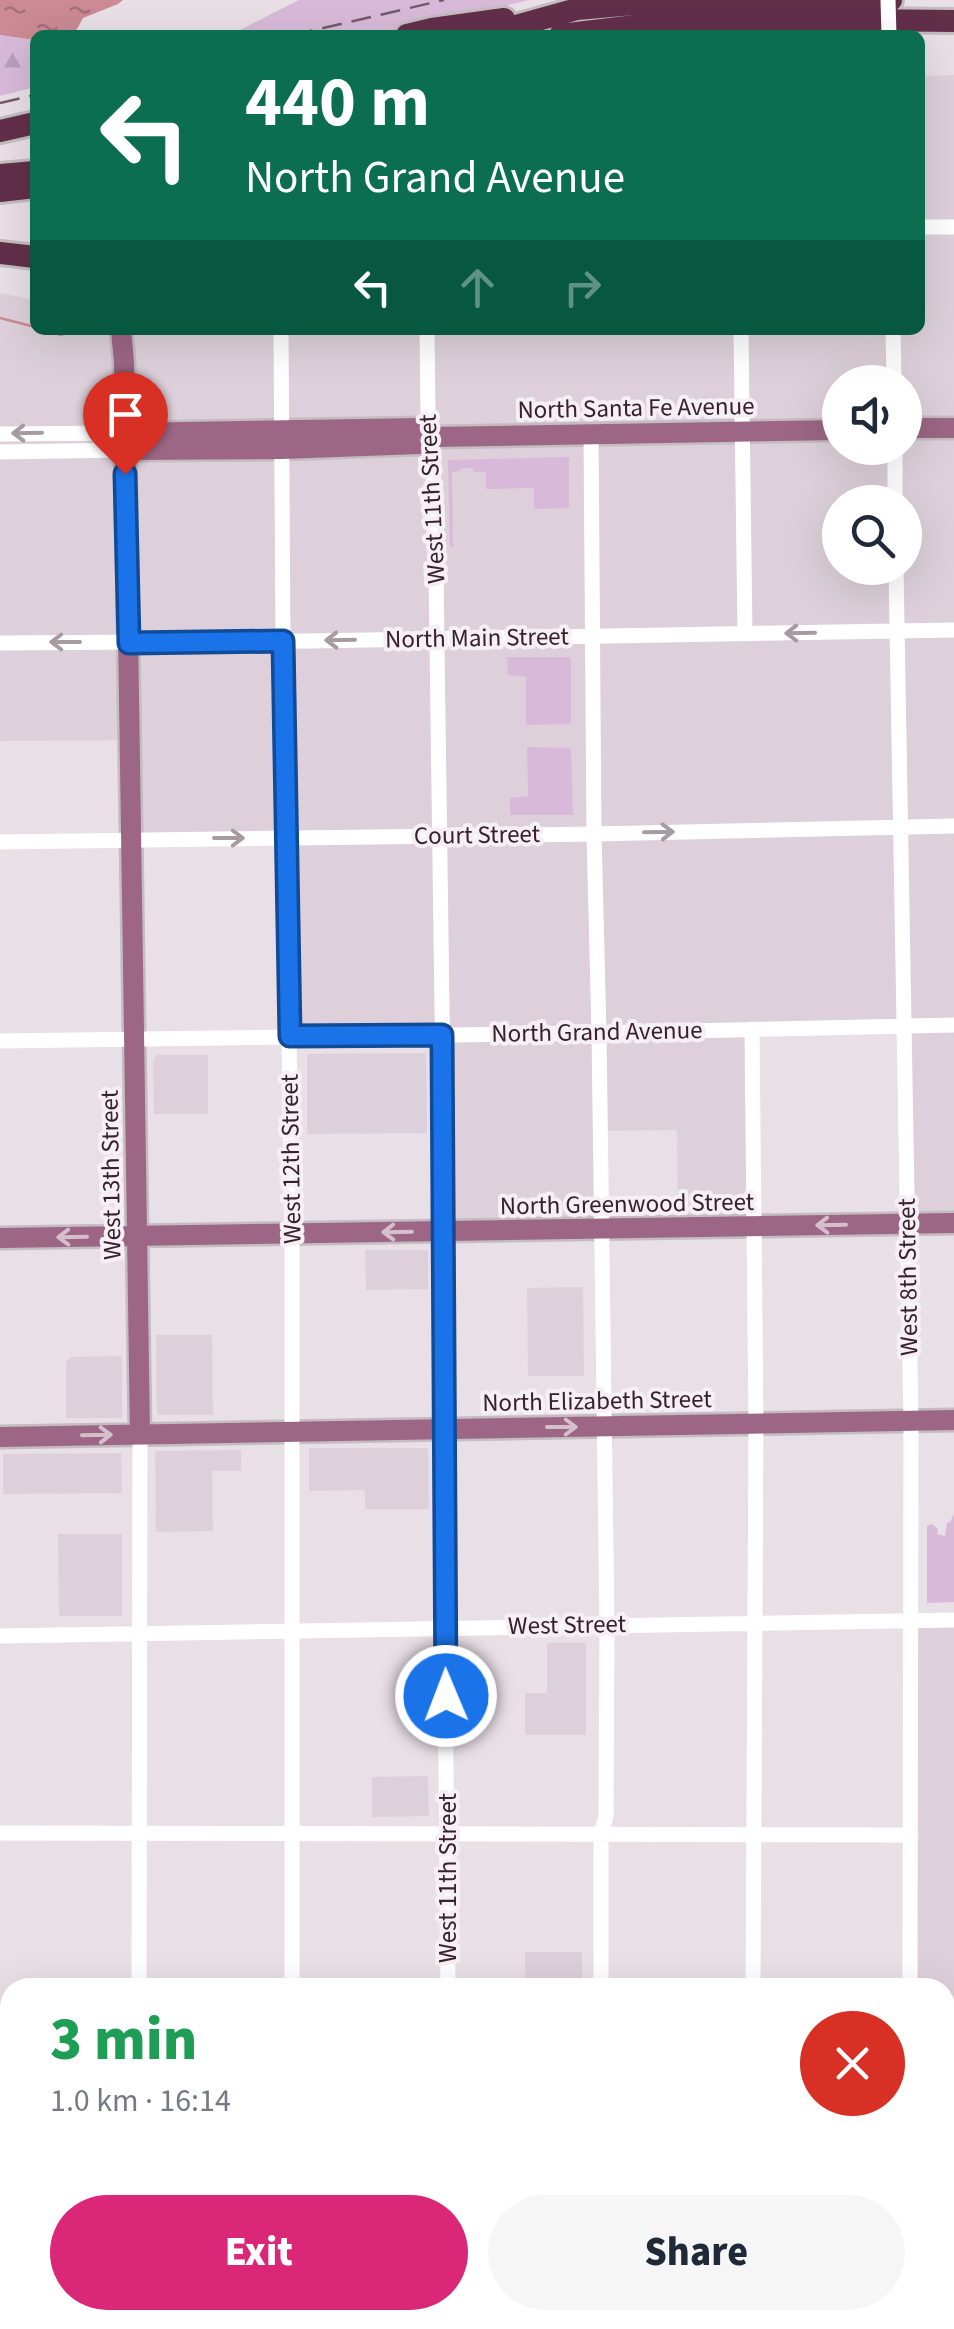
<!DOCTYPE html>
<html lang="en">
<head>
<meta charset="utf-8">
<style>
	:root { --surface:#fff; --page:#f6f6f7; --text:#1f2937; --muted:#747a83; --accent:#db2777 }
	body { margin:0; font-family:"Source Sans 3",sans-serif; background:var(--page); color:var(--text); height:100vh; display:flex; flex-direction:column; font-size:38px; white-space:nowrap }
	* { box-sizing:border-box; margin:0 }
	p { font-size:32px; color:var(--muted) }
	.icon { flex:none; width:55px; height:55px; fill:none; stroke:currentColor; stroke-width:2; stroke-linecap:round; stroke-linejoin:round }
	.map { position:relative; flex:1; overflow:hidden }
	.details { position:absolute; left:0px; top:1978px; width:955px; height:352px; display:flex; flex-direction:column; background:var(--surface); border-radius:30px 30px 0 0; box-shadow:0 10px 40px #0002 }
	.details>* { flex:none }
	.top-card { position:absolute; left:30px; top:30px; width:895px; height:305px; border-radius:15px; box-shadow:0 10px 40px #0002; background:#0b6e4f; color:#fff; overflow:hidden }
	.tools { position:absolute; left:822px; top:365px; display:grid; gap:20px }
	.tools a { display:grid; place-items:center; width:100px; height:100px; border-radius:50%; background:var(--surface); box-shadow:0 10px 40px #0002; font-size:50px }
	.pin { position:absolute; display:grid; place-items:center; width:85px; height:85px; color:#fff; margin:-102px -42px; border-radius:50% 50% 50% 0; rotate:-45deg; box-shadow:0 0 10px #0007 }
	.pin .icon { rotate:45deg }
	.me { position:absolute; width:110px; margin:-55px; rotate:359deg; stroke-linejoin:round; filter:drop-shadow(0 0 8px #0008) }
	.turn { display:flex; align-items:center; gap:35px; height:210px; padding:0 50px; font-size:45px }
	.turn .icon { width:130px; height:130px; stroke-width:2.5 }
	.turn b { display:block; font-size:70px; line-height:85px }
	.lanes { display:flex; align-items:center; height:95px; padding:0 50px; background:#0003; justify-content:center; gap:50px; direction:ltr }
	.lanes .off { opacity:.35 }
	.round { display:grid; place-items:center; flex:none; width:105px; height:105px; border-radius:52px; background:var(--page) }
	.overview { display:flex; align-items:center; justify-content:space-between; height:170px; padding:0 50px }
	h1 { font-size:60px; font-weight:800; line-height:75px; color:#1e9e55 }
	.primary-button { display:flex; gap:20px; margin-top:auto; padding:20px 50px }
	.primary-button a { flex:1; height:115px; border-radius:60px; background:var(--accent); color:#fff; font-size:40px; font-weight:800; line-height:115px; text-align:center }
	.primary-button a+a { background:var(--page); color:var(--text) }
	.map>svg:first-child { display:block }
	.built { fill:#ddd0da; fill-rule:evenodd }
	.green { fill:#d8b9d9 }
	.forest { fill:url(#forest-firs) }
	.water { fill:url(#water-ripples) }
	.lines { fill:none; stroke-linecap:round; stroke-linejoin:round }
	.stream { stroke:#cb8a94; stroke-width:2.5 }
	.major-casing { stroke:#c3bcc0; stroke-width:25 }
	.highway-casing { stroke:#c3bcc0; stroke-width:28 }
	.minor { stroke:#fff; stroke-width:15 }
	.major { stroke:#9c6684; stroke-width:20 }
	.highway { stroke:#622f49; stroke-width:22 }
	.rail { stroke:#745b69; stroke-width:2.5; stroke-dasharray:20 10; stroke-linecap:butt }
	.minor-bridge { stroke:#fff; stroke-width:15 }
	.oneway { stroke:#a59ba1 }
	.oneway2 { stroke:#d6bfcd }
	.route-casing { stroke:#114b97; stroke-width:25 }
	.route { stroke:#1a73e8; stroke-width:18 }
	.labels { text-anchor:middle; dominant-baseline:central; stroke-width:8; stroke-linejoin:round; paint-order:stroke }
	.street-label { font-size:25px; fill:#38212e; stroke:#f6eff5 }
</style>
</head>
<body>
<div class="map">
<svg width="954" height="2329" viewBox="0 0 954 2329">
	<defs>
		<pattern id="forest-firs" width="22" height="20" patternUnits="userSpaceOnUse" patternTransform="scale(2.5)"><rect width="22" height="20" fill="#d8b9d9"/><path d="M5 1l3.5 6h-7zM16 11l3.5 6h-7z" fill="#ba9fbb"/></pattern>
		<pattern id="water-ripples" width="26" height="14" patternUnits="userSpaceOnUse" patternTransform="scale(2.5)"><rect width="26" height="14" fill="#cb8a94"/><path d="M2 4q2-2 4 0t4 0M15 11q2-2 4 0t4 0" fill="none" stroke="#a67079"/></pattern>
	</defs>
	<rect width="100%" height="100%" fill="#e9dfe7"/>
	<path class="built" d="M 954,75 L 954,1223 L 907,1224 L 904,1027 L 752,1029 L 755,1227 L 678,1228 L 677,1130 L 600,1131 L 600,1229 L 445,1231 L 442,1035 L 289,1036 L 287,839 L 131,840 L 130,740 L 0,741 L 0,293 L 35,300 L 35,330 L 920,330 L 920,76 ZM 840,382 L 905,382 L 905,448 L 840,448 ZM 840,502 L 905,502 L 905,568 L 840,568 Z
		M 426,1053 L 427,1133 L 307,1134 L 307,1054 Z
		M 157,1055 L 208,1055 L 208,1114 L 154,1114 L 153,1060 Z
		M 365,1250 L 428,1250 L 428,1289 L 366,1290 Z
		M 583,1287 L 584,1376 L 528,1376 L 527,1288 Z
		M 156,1335 L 212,1335 L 213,1415 L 157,1415 Z
		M 122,1356 L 122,1418 L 66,1418 L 66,1362 L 71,1357 Z
		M 309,1448 L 428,1448 L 429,1509 L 365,1509 L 365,1490 L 309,1491 Z
		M 241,1450 L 241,1471 L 212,1471 L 213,1531 L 156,1532 L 155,1451 Z
		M 121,1453 L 122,1493 L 3,1494 L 3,1454 Z
		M 58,1534 L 122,1534 L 122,1616 L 59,1616 Z
		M 911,1620 L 954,1620 L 954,2075 L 945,2068 L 945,1988 L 910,1988 Z
		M 547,1643 L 586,1643 L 586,1735 L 525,1735 L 525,1693 L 547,1693 Z
		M 428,1776 L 429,1816 L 372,1817 L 372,1777 Z
		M 525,1952 L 582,1952 L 582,1987 L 525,1987 Z"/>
	<path class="green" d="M 299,0 L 529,0 L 383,35 L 230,35 Z
		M 569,457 L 569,508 L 534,509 L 534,488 L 486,489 L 486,472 L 474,472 L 472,468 L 462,468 L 460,471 L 452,472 L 453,547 L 450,547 L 448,460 Z
		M 507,657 L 571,657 L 571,724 L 526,725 L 526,677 L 508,675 Z
		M 527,747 L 571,748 L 573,815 L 510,815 L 510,798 L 528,796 Z
		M 954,1514 L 954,1602 L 927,1603 L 927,1526 L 932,1524 L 938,1529 L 937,1534 L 945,1536 L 947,1523 L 950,1522 Z"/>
	<path class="forest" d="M 0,35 L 35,40 L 35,87 L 0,96 Z"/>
	<path class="water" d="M 0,0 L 123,0 L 118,4 L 83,18 L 77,29 L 67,35 L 35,35 L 35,40 L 0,35 Z"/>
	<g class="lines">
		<path class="stream" d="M 0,318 L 35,327
			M 43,330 L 62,335"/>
		<g class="major-casing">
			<path id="major" d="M 121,330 L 124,362 L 140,1434
				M 905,428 L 954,428
				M 125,433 L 421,428 L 432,437
				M 125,450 L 282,449 L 419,444 L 432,437 L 840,430
				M 0,1238 L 954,1223
				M 0,1437 L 954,1420"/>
		</g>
		<g class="highway-casing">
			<path id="highway" d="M 407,35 L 432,29 L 504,19
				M 484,35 L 577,9 L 644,3 L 891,0
				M 560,35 L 652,24 L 861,20 L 954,21
				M 0,131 L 35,123
				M 0,175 L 35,172
				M 0,191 L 35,187
				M 0,253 L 35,257"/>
		</g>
		<path class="minor" d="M 920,227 L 954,227
			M 281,330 L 283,641 L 292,1234 L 292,1988
			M 427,330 L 428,413 L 432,437 L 436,572 L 445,1227 L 443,1428 L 448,1988
			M 741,330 L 745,634
			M 893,330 L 894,382
			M 591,433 L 594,834 L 599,1033 L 607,1624 L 606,1817 L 601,1833 L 601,1988
			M 0,434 L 125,433
			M 895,448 L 895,502
			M 0,452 L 125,450
			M 896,568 L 911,1421 L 910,1988
			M 0,643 L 312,641 L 954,630
			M 0,842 L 594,834 L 954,826
			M 752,1029 L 756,1423 L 753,1988
			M 0,1041 L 599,1033 L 954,1025
			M 0,1636 L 954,1620
			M 0,1833 C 304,1831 608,1835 911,1835
			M 139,1988 L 140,1434
			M 0,2030 L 10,2030
			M 945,2068 L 954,2075
			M 0,2225 L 10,2225
			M 945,2237 L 954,2218
			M 138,2320 L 138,2329
			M 924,2320 L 925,2329
			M 291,2329 L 291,2320
			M 445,2329 L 445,2320
			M 899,2329 L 905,2320"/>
		<use href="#major" class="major"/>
		<use href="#highway" class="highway"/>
		<path class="rail" d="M 293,35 L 444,0
			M 0,103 L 35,95
			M 665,2329 L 671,2320"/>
		<path class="minor-bridge" d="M 888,0 L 889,35"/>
	</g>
	<defs><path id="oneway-shaft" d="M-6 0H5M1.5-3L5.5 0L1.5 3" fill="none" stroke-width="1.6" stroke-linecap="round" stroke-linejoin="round" transform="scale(2.5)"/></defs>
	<g class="oneway">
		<use href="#oneway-shaft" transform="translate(27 433) rotate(179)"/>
		<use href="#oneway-shaft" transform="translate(800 633) rotate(179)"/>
		<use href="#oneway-shaft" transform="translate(340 640) rotate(179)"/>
		<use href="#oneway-shaft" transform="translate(65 642) rotate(-180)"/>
		<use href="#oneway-shaft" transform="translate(659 832) rotate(-1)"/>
		<use href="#oneway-shaft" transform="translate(229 838)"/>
	</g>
	<g class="oneway2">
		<use href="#oneway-shaft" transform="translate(831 1225) rotate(179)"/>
		<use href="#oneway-shaft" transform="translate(397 1232) rotate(179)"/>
		<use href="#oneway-shaft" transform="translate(72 1237) rotate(179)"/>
		<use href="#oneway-shaft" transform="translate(562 1427)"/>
		<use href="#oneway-shaft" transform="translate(97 1435) rotate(-1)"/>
	</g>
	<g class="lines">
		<g class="route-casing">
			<path id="route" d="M 125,474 L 129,643 L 283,641 L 290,1036 L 442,1035 L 446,1696"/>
		</g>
		<use href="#route" class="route"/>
	</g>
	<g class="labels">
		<g class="street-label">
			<text transform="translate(636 408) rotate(-1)">North Santa Fe Avenue</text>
			<text transform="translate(432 499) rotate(-93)">West 11th Street</text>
			<text transform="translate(477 638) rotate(-1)">North Main Street</text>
			<text transform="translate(477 835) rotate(-1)">Court Street</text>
			<text transform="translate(597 1032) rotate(-1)">North Grand Avenue</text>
			<text transform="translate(291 1159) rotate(-91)">West 12th Street</text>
			<text transform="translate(111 1175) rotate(-91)">West 13th Street</text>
			<text transform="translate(627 1204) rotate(-1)">North Greenwood Street</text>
			<text transform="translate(908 1277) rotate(-91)">West 8th Street</text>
			<text transform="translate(597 1401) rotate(-1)">North Elizabeth Street</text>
			<text transform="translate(567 1625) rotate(-1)">West Street</text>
			<text transform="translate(448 1878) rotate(-90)">West 11th Street</text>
		</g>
	</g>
</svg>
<div class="tools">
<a><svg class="icon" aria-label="sound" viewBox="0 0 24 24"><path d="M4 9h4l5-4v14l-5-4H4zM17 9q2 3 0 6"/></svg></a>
<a><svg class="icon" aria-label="search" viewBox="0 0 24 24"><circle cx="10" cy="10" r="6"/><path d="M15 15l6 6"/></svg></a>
</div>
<div class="pin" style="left:125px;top:474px;background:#d93025"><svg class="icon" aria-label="arrive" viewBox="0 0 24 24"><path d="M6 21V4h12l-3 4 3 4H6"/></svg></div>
<svg class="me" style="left:446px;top:1696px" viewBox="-20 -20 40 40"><circle r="17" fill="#1a73e8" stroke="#fff" stroke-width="3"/><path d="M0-11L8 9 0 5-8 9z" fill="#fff"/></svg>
<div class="top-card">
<div class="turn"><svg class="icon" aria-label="left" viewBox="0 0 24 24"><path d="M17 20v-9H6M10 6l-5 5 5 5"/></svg><div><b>440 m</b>North Grand Avenue</div></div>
<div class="lanes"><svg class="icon" aria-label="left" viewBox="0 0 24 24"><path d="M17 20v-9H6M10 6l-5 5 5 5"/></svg><svg class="icon off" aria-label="ahead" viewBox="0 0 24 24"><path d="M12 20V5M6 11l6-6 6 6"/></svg><svg class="icon off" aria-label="right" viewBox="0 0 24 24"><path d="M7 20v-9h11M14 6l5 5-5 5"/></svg></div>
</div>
<section class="details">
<div class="overview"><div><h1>3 min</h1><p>1.0 km · 16:14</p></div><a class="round" style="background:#d93025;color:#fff"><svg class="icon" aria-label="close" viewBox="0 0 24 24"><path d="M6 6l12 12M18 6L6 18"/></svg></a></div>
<div class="primary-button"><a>Exit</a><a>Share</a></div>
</section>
</div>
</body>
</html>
